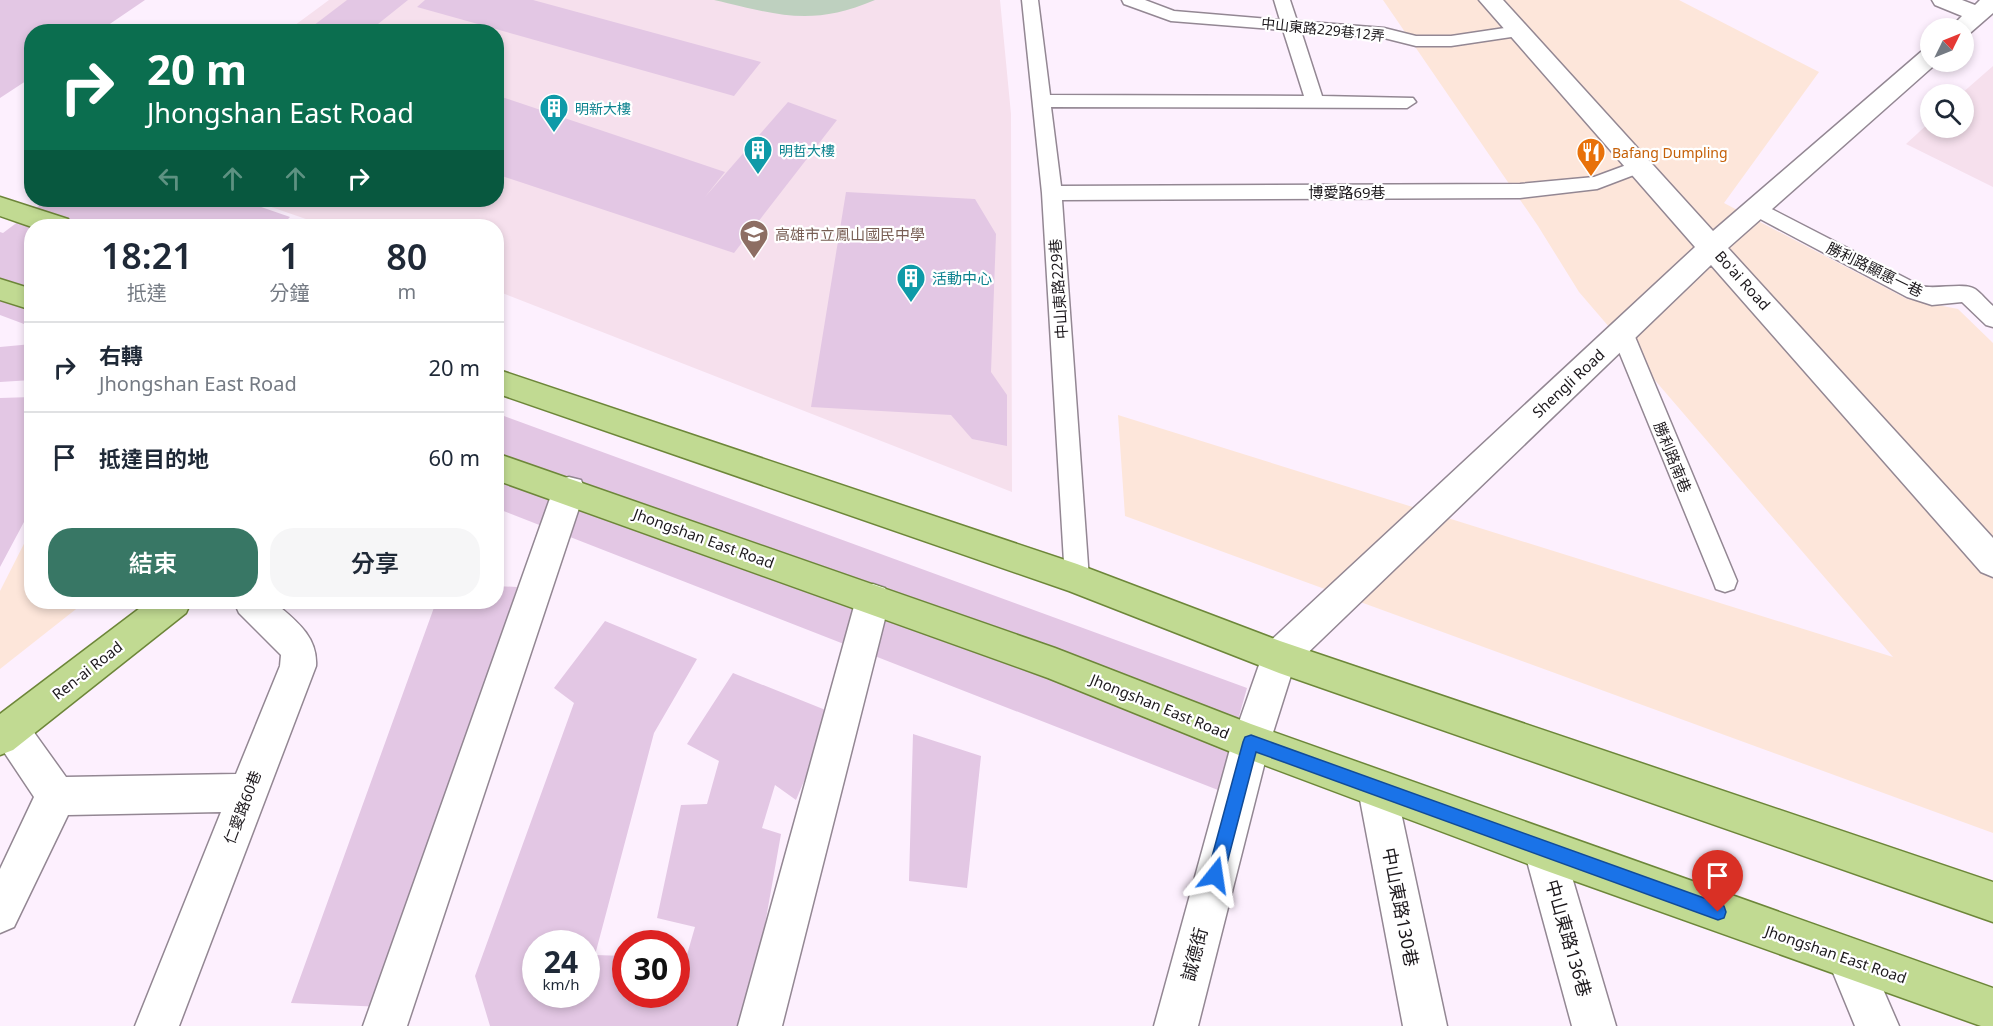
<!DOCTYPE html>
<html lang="zh-TW">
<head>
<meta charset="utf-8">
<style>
	:root { --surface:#fff; --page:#f6f6f7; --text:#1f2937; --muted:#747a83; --line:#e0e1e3; --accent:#387765 }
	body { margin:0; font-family:"Noto Sans","Noto Sans TC",sans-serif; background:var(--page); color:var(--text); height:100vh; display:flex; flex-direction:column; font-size:22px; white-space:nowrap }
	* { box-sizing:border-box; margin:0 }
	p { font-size:20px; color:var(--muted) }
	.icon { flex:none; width:33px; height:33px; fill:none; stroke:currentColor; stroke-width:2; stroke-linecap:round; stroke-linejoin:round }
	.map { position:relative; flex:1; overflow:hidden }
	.details { position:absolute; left:24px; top:219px; width:480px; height:390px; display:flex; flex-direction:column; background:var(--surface); border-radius:24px; box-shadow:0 3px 9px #0003 }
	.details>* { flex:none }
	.banner { position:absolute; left:24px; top:24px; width:480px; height:183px; border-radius:24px; box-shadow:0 3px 9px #0003; background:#0b6e4f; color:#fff; overflow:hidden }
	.needle { width:39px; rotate:47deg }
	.controls { position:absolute; left:1920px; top:18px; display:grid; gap:12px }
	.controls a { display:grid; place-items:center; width:54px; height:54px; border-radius:50%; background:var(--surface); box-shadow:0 3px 9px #0003; font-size:30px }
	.speed { position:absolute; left:522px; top:930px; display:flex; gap:12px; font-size:30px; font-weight:700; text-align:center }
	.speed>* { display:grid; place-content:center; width:78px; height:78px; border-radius:50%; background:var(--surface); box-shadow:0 3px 9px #0003; line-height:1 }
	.speed small { font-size:15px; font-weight:400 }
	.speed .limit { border:9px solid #d22; background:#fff; color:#111 }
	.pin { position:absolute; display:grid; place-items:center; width:51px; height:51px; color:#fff; margin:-62px -26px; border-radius:50% 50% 50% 0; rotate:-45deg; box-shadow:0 0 6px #0007 }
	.pin .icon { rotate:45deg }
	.me { position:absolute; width:66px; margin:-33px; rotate:15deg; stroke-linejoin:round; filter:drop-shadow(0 0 4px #0008) }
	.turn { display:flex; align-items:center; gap:21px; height:126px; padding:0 24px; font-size:27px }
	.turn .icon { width:78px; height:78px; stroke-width:2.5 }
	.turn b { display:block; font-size:42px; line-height:51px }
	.lanes { display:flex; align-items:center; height:57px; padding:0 24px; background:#0003; justify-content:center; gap:30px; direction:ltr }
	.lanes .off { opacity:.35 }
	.eta { display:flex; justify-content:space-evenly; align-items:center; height:102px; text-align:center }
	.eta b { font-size:36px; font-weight:600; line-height:42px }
	.cta { display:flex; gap:12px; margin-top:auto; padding:12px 24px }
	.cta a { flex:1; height:69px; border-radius:24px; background:var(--accent); color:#fff; font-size:24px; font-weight:600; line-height:69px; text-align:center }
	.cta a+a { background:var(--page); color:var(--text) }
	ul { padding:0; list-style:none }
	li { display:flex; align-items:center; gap:18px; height:90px; padding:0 24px; border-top:2px solid var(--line) }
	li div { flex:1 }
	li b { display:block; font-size:22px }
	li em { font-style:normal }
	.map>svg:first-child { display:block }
	.commercial { fill:#fde6da }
	.education { fill:#f6e0ed }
	.green { fill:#bed0bf }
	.building { fill:#e3c7e4; fill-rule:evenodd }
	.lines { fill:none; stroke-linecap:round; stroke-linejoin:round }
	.service-casing { stroke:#938793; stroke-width:3 }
	.minor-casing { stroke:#938793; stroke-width:3 }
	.primary-casing { stroke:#6d8639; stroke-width:3 }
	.service { fill:#fff; fill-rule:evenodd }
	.minor { fill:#fff; fill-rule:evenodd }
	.primary { fill:#c1da92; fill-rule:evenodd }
	.route { fill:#1a73e8; stroke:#114b97; stroke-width:1.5 }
	.labels { text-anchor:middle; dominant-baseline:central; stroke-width:4.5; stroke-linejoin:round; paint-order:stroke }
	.far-street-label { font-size:14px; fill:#1c181c; stroke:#fff }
	.far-culture-label { font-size:14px; fill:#0d838f; stroke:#fff; text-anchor:start }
	.far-food-label { font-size:14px; fill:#c56008; stroke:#fff; text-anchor:start }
	.street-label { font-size:15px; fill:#1c181c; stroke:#fff }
	.education-label { font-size:15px; fill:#785e54; stroke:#fff; text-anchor:start }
	.culture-label { font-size:15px; fill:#0d838f; stroke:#fff; text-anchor:start }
	.near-street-label { font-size:18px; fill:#1c181c; stroke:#fff }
</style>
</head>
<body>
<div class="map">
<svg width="1993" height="1026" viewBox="0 0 1993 1026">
	<rect width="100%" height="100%" fill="#fdf0fe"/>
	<path class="commercial" d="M 1383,0 L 1679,0 L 1819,72 L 1724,203 L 1907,299 L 1958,309 L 1993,343 L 1993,833 L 1125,516 L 1118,415 L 1893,657 L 1579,292 L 1538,226 Z
		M 31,530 L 32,602 L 85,602 L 0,669 L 0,591 Z"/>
	<path class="education" d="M 329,0 L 1000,0 L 1011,114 L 1012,492 L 497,291 L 496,226 L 326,226 L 251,200 L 496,200 L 496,32 L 287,31 Z
		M 1993,66 L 1993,187 L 1906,144 L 1930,122 L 1930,128 L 1964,128 L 1964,94 L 1961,94 Z"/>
	<path class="green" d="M 714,0 L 875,0 C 811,27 779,15 714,0 Z"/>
	<path class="building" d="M 0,0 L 145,0 L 98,32 L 32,32 L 32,77 L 0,98 Z
		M 347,0 L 408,0 L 368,32 L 305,32 Z
		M 425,0 L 533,0 L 761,62 L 734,96 L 417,7 Z
		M 496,95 L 725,172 L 705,197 L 788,102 L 837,120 L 734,253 L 496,174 Z
		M 846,192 L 975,199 L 996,234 L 991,372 L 1007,395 L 1007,446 L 972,439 L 951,415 L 811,407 Z
		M 40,200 L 241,200 L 290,217 L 281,226 L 32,226 L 32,327 L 0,315 L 0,232 L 3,233 L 39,206 Z
		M 32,344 L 32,380 L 0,382 L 0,347 Z
		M 32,397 L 32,507 L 0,567 L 0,398 Z
		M 496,413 L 1247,688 L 1218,790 L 496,508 Z
		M 496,586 L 517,587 L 384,1007 L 291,1003 L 436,602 L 496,602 Z
		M 605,621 L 697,659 L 654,733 L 595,955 L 626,956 L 626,994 L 676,994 L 676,957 L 686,958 L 695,927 L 657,918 L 681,805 L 707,804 L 719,761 L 687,744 L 733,673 L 833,713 L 796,800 L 775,785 L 762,828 L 781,834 L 747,1026 L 490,1026 L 475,976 L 574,703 L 554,688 ZM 536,944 L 586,944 L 586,994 L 536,994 Z
		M 913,734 L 981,756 L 967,888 L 909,881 Z"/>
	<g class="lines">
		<g class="service-casing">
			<path id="service" d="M 1022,0 L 1038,0 L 1050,95 L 1304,96 L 1283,30 L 1171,21 L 1124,4 L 1122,0 L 1145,0 L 1174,11 L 1280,20 L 1274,0 L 1290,0 L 1297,21 L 1384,28 L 1416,36 L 1451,36 L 1518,26 L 1527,31 L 1518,36 L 1451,46 L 1416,46 L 1384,38 L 1301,31 L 1322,96 L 1413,98 L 1416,102 L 1407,108 L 1051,107 L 1061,186 L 1520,184 L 1594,177 L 1640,160 L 1647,162 L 1650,166 L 1647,170 L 1597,189 L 1520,198 L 1062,200 L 1089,579 L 1086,587 L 1077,590 L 1068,587 L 1065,579 L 1042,193 Z
				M 1756,201 L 1921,286 C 1936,290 1963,282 1975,289 C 1981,293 1987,301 1993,306 L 1993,327 L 1986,325 L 1962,302 L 1932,305 L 1907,297 L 1749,213 L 1746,208 L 1749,203 Z
				M 1622,324 L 1630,326 L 1633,332 L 1737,581 L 1734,589 L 1725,592 L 1716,589 L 1713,581 L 1611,332 L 1614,326 Z"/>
		</g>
		<g class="minor-casing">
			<path id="minor" d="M 1479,0 L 1503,0 L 1713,231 L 1922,51 L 1930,49 L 1930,62 L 1938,62 L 1728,248 L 1993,538 L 1993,577 L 1981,572 L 1711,265 L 1294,666 L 1270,742 L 1198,1026 L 1154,1026 L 1232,742 L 1266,645 L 1695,247 Z
				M 1932,0 L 1962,0 L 1975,5 L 1980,0 L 1993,0 L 1993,13 L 1970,33 L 1964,35 L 1964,28 L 1950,28 L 1962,16 L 1935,5 Z
				M 569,477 L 581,480 L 585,490 L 407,1026 L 363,1026 L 553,490 L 557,480 Z
				M 873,584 L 885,588 L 890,599 L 782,1026 L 738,1026 L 856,599 L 861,588 Z
				M 234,602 L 274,602 C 295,620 318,636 316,666 L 179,1026 L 135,1026 L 221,812 L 68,815 L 14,927 L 0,933 L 0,869 L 34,797 L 0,746 L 0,715 L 10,711 L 23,717 L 66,777 L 236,774 L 280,666 L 281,655 L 239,613 Z
				M 1377,770 L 1391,776 L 1396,789 L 1447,1026 L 1403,1026 L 1358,789 L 1363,776 Z
				M 1544,830 L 1558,836 L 1564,850 L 1616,1026 L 1572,1026 L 1524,850 L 1530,836 Z
				M 1848,937 L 1863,943 L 1899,1026 L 1855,1026 L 1827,958 L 1833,943 Z"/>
		</g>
		<g class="primary-casing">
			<path id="primary" d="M 0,197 L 68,219 L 72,226 L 32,227 L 0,216 Z
				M 0,279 L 32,289 L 32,310 L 0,300 Z
				M 496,369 L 1077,564 L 1280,641 L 1993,882 L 1993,922 L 1279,673 L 1069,591 L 496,393 Z
				M 496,453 L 1055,648 L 1251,724 L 1993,988 L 1993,1026 L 1981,1026 L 1544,870 L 1251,760 L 1048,678 L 496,480 Z
				M 148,602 L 191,602 L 186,613 L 13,750 L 0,755 L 0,714 Z"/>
		</g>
		<use href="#service" class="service"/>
		<use href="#minor" class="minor"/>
		<use href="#primary" class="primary"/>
	</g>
	<path class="route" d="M 1251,735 L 1718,903 L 1724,906 L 1726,912 L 1724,918 L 1718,920 L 1256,752 L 1224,875 L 1221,881 L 1215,884 L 1209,881 L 1207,875 L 1243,742 L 1245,737 Z"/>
	<defs>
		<g id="building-pin" transform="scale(1.5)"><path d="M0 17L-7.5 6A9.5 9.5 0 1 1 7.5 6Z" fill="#0f9aa8" stroke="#fff"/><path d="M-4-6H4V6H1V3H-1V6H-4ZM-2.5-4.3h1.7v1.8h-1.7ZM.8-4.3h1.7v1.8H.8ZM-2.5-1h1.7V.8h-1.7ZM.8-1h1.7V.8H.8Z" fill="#fff"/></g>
		<g id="restaurant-pin" transform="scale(1.5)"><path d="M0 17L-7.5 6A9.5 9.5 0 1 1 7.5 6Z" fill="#e8710a" stroke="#fff"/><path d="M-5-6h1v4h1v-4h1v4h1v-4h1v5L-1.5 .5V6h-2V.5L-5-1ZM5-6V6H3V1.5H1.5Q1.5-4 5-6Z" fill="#fff"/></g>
		<g id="school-pin" transform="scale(1.5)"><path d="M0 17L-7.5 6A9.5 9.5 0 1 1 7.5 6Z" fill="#8d6e63" stroke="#fff"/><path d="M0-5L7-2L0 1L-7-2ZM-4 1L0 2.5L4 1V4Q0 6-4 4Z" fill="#fff"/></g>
	</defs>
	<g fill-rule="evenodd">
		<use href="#building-pin" x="554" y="108"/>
		<use href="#building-pin" x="758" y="150"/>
		<use href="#restaurant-pin" x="1591" y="152"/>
		<use href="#school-pin" x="754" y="234"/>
		<use href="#building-pin" x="911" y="278"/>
	</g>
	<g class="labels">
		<g class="far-street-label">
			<text transform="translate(1323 29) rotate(6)">中山東路229巷12弄</text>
		</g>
		<g class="far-culture-label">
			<text x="575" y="108">明新大樓</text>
			<text x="779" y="150">明哲大樓</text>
		</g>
		<g class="far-food-label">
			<text x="1612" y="152">Bafang Dumpling</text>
		</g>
		<g class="street-label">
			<text x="1347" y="192">博愛路69巷</text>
			<text transform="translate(1875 269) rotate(26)">勝利路顯惠一巷</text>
			<text transform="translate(1743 280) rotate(48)">Bo'ai Road</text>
			<text transform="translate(1058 289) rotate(-94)">中山東路229巷</text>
			<text transform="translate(1568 383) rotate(-43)">Shengli Road</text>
			<text transform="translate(1673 457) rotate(68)">勝利路南巷</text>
			<text transform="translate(704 538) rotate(20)">Jhongshan East Road</text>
			<text transform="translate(87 670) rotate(-38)">Ren-ai Road</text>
			<text transform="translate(1160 706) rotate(22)">Jhongshan East Road</text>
			<text transform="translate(242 807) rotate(-69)">仁愛路60巷</text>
			<text transform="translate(1836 954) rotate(19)">Jhongshan East Road</text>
		</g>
		<g class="education-label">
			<text x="775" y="234">高雄市立鳳山國民中學</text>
		</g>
		<g class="culture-label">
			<text x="932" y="278">活動中心</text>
		</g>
		<g class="near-street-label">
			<text transform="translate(1401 907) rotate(79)">中山東路130巷</text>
			<text transform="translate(1569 938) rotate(74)">中山東路136巷</text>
			<text transform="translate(1194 954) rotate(-75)">誠德街</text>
		</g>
	</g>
</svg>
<div class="controls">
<a><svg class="needle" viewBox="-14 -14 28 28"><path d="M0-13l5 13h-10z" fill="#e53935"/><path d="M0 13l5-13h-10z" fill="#747a83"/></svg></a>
<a><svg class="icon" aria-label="search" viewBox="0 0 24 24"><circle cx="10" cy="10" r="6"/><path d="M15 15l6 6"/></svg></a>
</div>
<div class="speed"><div>24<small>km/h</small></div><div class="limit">30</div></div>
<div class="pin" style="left:1718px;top:912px;background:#d93025"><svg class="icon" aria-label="arrive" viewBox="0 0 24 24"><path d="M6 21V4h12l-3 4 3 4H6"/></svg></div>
<svg class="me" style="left:1215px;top:875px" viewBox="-20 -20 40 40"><path d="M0-17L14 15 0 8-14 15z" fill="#1a73e8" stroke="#fff" stroke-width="4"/></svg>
<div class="banner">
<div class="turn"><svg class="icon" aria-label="right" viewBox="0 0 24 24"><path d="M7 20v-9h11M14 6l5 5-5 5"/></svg><div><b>20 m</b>Jhongshan East Road</div></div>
<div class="lanes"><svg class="icon off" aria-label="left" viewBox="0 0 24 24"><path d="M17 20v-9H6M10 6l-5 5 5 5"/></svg><svg class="icon off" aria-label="ahead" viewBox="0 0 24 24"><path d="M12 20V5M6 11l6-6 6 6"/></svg><svg class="icon off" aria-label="ahead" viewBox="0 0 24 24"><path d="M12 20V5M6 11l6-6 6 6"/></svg><svg class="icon" aria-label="right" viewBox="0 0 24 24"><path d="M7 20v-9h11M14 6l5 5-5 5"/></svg></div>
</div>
<section class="details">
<div class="eta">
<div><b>18:21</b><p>抵達</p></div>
<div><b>1</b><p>分鐘</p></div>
<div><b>80</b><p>m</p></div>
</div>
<ul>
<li><svg class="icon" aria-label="right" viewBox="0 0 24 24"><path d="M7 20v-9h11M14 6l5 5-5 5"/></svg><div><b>右轉</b><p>Jhongshan East Road</p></div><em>20 m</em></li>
<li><svg class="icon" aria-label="arrive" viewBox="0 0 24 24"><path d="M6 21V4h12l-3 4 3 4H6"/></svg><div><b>抵達目的地</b></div><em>60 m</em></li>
</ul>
<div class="cta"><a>結束</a><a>分享</a></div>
</section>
</div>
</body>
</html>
